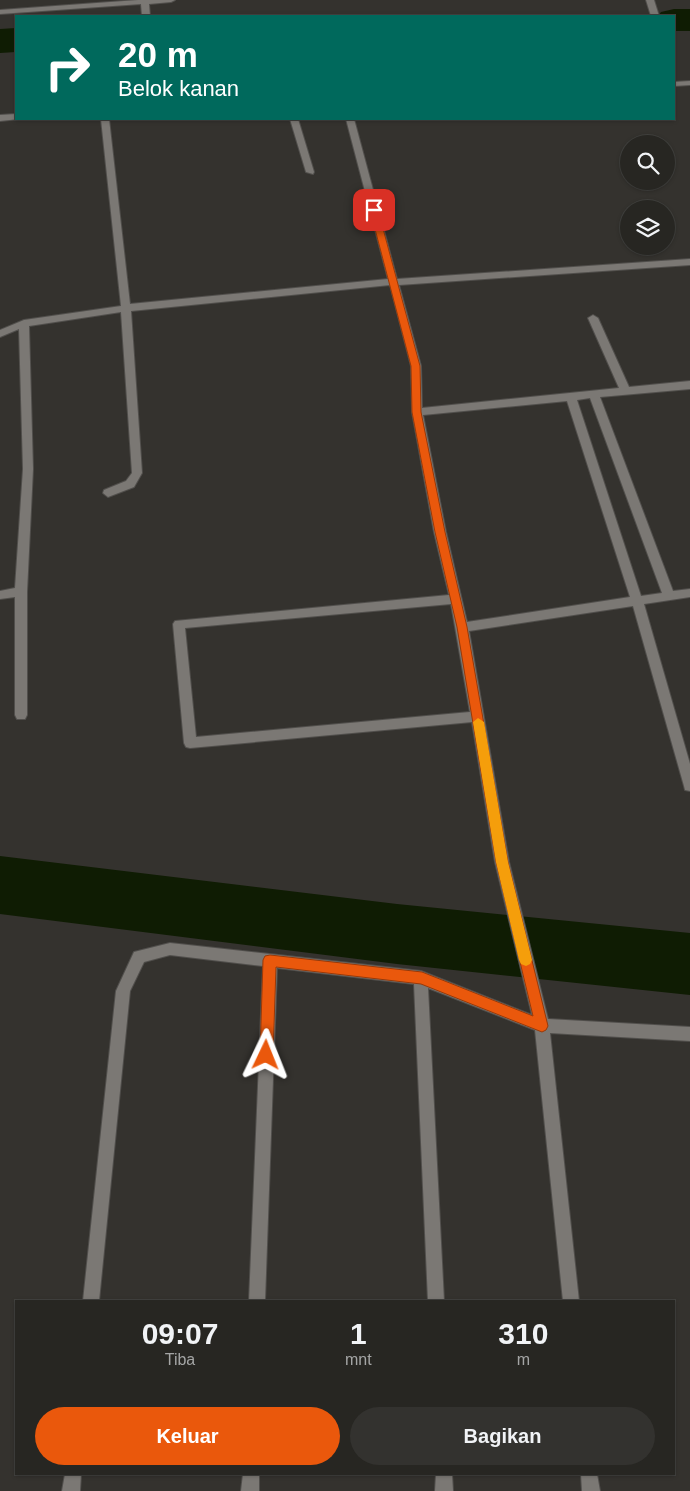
<!DOCTYPE html>
<html lang="id">
<head>
<meta charset="utf-8">
<style>
	:root { --surface:#272622; --page:#33322f; --text:#f1f3f6; --muted:#a4a5a5; --line:#434340; --accent:#ea580c }
	body { margin:0; font-family:Helvetica,sans-serif; background:var(--page); color:var(--text); height:100vh; display:flex; flex-direction:column; font-size:19px; white-space:nowrap }
	* { box-sizing:border-box; margin:0 }
	p { font-size:16px; color:var(--muted) }
	.icon { flex:none; width:28px; height:28px; fill:none; stroke:currentColor; stroke-width:2; stroke-linecap:round; stroke-linejoin:round }
	.map { position:relative; flex:1; overflow:hidden }
	.sheet { position:absolute; left:15px; top:1300px; width:660px; height:175px; display:flex; flex-direction:column; background:var(--surface); border-radius:0px; box-shadow:0 1px 4px #0004,0 0 0 1px var(--line) }
	.sheet>* { flex:none }
	.banner { position:absolute; left:15px; top:15px; width:660px; height:105px; border-radius:0px; box-shadow:0 1px 4px #0004,0 0 0 1px var(--line); background:#00695c; color:#fff; overflow:hidden }
	.buttons { position:absolute; left:620px; top:135px; display:grid; gap:10px }
	.buttons a { display:grid; place-items:center; width:55px; height:55px; border-radius:50%; background:var(--surface); box-shadow:0 1px 4px #0004,0 0 0 1px var(--line); font-size:25px }
	.pin { position:absolute; display:grid; place-items:center; width:42px; height:42px; color:#fff; margin:-21px; border-radius:10px; box-shadow:0 2px 8px #0006 }
	.me { position:absolute; width:55px; margin:-28px; rotate:2deg; stroke-linejoin:round; filter:drop-shadow(0 0 4px #0008) }
	.turn { display:flex; align-items:center; gap:18px; height:105px; padding:0 20px; font-size:22px }
	.turn .icon { width:65px; height:65px; stroke-width:2.5 }
	.turn b { display:block; font-size:35px; line-height:42px }
	.eta { display:flex; justify-content:space-evenly; align-items:center; height:85px; text-align:center }
	.eta b { font-size:30px; font-weight:800; line-height:35px }
	.button { display:flex; gap:10px; margin-top:auto; padding:10px 20px }
	.button a { flex:1; height:58px; border-radius:30px; background:var(--accent); color:#fff; font-size:20px; font-weight:800; line-height:58px; text-align:center }
	.button a+a { background:var(--page); color:var(--text) }
	.map>svg:first-child { display:block }
	.lines { fill:none; stroke-linecap:round; stroke-linejoin:round }
	.river { fill:#0f1c03; fill-rule:evenodd }
	.street-casing { stroke:#514f4c; stroke-width:2 }
	.secondary-casing { stroke:#514f4c; stroke-width:2 }
	.street { fill:#7b7874; fill-rule:evenodd }
	.secondary { fill:#7b7874; fill-rule:evenodd }
	.route { fill:#ea580c; stroke:#983908 }
	.slow { fill:#f59e0b }
</style>
</head>
<body>
<div class="map">
<svg width="690" height="1491" viewBox="0 0 690 1491">
	<rect width="100%" height="100%" fill="#34322e"/>
	<g class="lines">
		<path class="river" d="M 674,9 L 690,9 L 690,31 L 674,31 L 674,16 L 658,16 L 661,12 Z
			M 16,28 L 16,52 L 0,53 L 0,29 Z
			M 0,856 L 397,904 L 690,933 L 690,995 L 397,964 L 0,914 Z"/>
		<g class="street-casing">
			<path id="street" d="M 138,0 L 175,0 L 171,2 L 149,4 L 150,16 L 142,16 L 141,4 L 0,14 L 0,10 Z
				M 646,0 L 654,0 L 659,16 L 651,16 Z
				M 101,119 L 109,119 L 130,304 L 388,279 L 346,119 L 354,119 L 397,279 L 690,259 L 690,265 L 399,285 L 421,366 L 422,408 L 619,388 L 588,318 L 593,315 L 598,318 L 629,387 L 690,381 L 690,389 L 600,397 L 673,591 L 690,589 L 690,597 L 644,604 L 690,764 L 690,791 L 685,790 L 684,786 L 633,606 L 469,631 L 509,862 L 548,1019 L 690,1027 L 690,1041 L 550,1033 L 579,1301 L 563,1301 L 535,1030 L 428,988 L 444,1301 L 428,1301 L 414,984 L 277,968 L 265,1301 L 249,1301 L 263,966 L 170,955 L 144,962 L 130,991 L 99,1301 L 83,1301 L 116,991 L 134,952 L 170,943 L 421,971 L 532,1015 L 495,862 L 472,722 L 190,748 L 186,747 L 184,743 L 173,624 L 175,621 L 449,595 L 434,532 L 412,412 L 411,366 L 390,285 L 131,311 L 142,473 L 134,487 L 108,497 L 103,493 L 104,490 L 126,481 L 132,473 L 121,312 L 29,326 L 33,469 L 27,592 L 27,715 L 25,719 L 17,719 L 15,715 L 15,597 L 0,599 L 0,591 L 15,588 L 23,469 L 19,329 L 0,337 L 0,330 L 24,320 L 121,306 ZM 590,398 L 662,593 L 641,596 L 577,400 ZM 567,401 L 630,597 L 467,622 L 446,532 L 423,415 ZM 451,604 L 470,712 L 196,737 L 185,628 Z
				M 290,119 L 298,119 L 314,172 L 313,174 L 306,172 Z
				M 65,1474 L 81,1474 L 80,1491 L 62,1491 Z
				M 243,1474 L 259,1474 L 259,1491 L 241,1491 Z
				M 436,1474 L 452,1474 L 453,1491 L 435,1491 Z
				M 581,1474 L 597,1474 L 600,1491 L 582,1491 Z"/>
		</g>
		<g class="secondary-casing">
			<path id="secondary" d="M 690,81 L 690,85 L 674,86 L 674,82 Z
				M 0,115 L 16,114 L 16,119 L 19,119 L 0,121 Z"/>
		</g>
		<use href="#street" class="street"/>
		<use href="#secondary" class="secondary"/>
	</g>
	<path class="route" d="M 374,207 L 378,210 L 420,366 L 421,412 L 445,532 L 467,627 L 508,862 L 548,1026 L 546,1030 L 542,1032 L 421,984 L 276,967 L 273,1055 L 271,1060 L 266,1062 L 261,1060 L 260,1055 L 263,960 L 265,956 L 270,955 L 422,972 L 533,1016 L 496,862 L 457,627 L 435,532 L 412,412 L 411,366 L 370,210 Z"/>
	<path class="slow" d="M 478,718 L 484,722 L 508,862 L 532,960 L 530,964 L 526,966 L 521,964 L 519,960 L 496,862 L 473,722 Z"/>
</svg>
<div class="buttons">
<a><svg class="icon" aria-label="search" viewBox="0 0 24 24"><circle cx="10" cy="10" r="6"/><path d="M15 15l6 6"/></svg></a>
<a><svg class="icon" aria-label="layers" viewBox="0 0 24 24"><path d="M12 4l9 5-9 5-9-5zM3 14l9 5 9-5"/></svg></a>
</div>
<div class="pin" style="left:374px;top:210px;background:#d93025"><svg class="icon" aria-label="arrive" viewBox="0 0 24 24"><path d="M6 21V4h12l-3 4 3 4H6"/></svg></div>
<svg class="me" style="left:266px;top:1055px" viewBox="-20 -20 40 40"><path d="M0-17L14 15 0 8-14 15z" fill="#ea580c" stroke="#fff" stroke-width="4"/></svg>
<div class="banner">
<div class="turn"><svg class="icon" aria-label="right" viewBox="0 0 24 24"><path d="M7 20v-9h11M14 6l5 5-5 5"/></svg><div><b>20 m</b>Belok kanan</div></div>
</div>
<section class="sheet">
<div class="eta">
<div><b>09:07</b><p>Tiba</p></div>
<div><b>1</b><p>mnt</p></div>
<div><b>310</b><p>m</p></div>
</div>
<div class="button"><a>Keluar</a><a>Bagikan</a></div>
</section>
</div>
</body>
</html>
